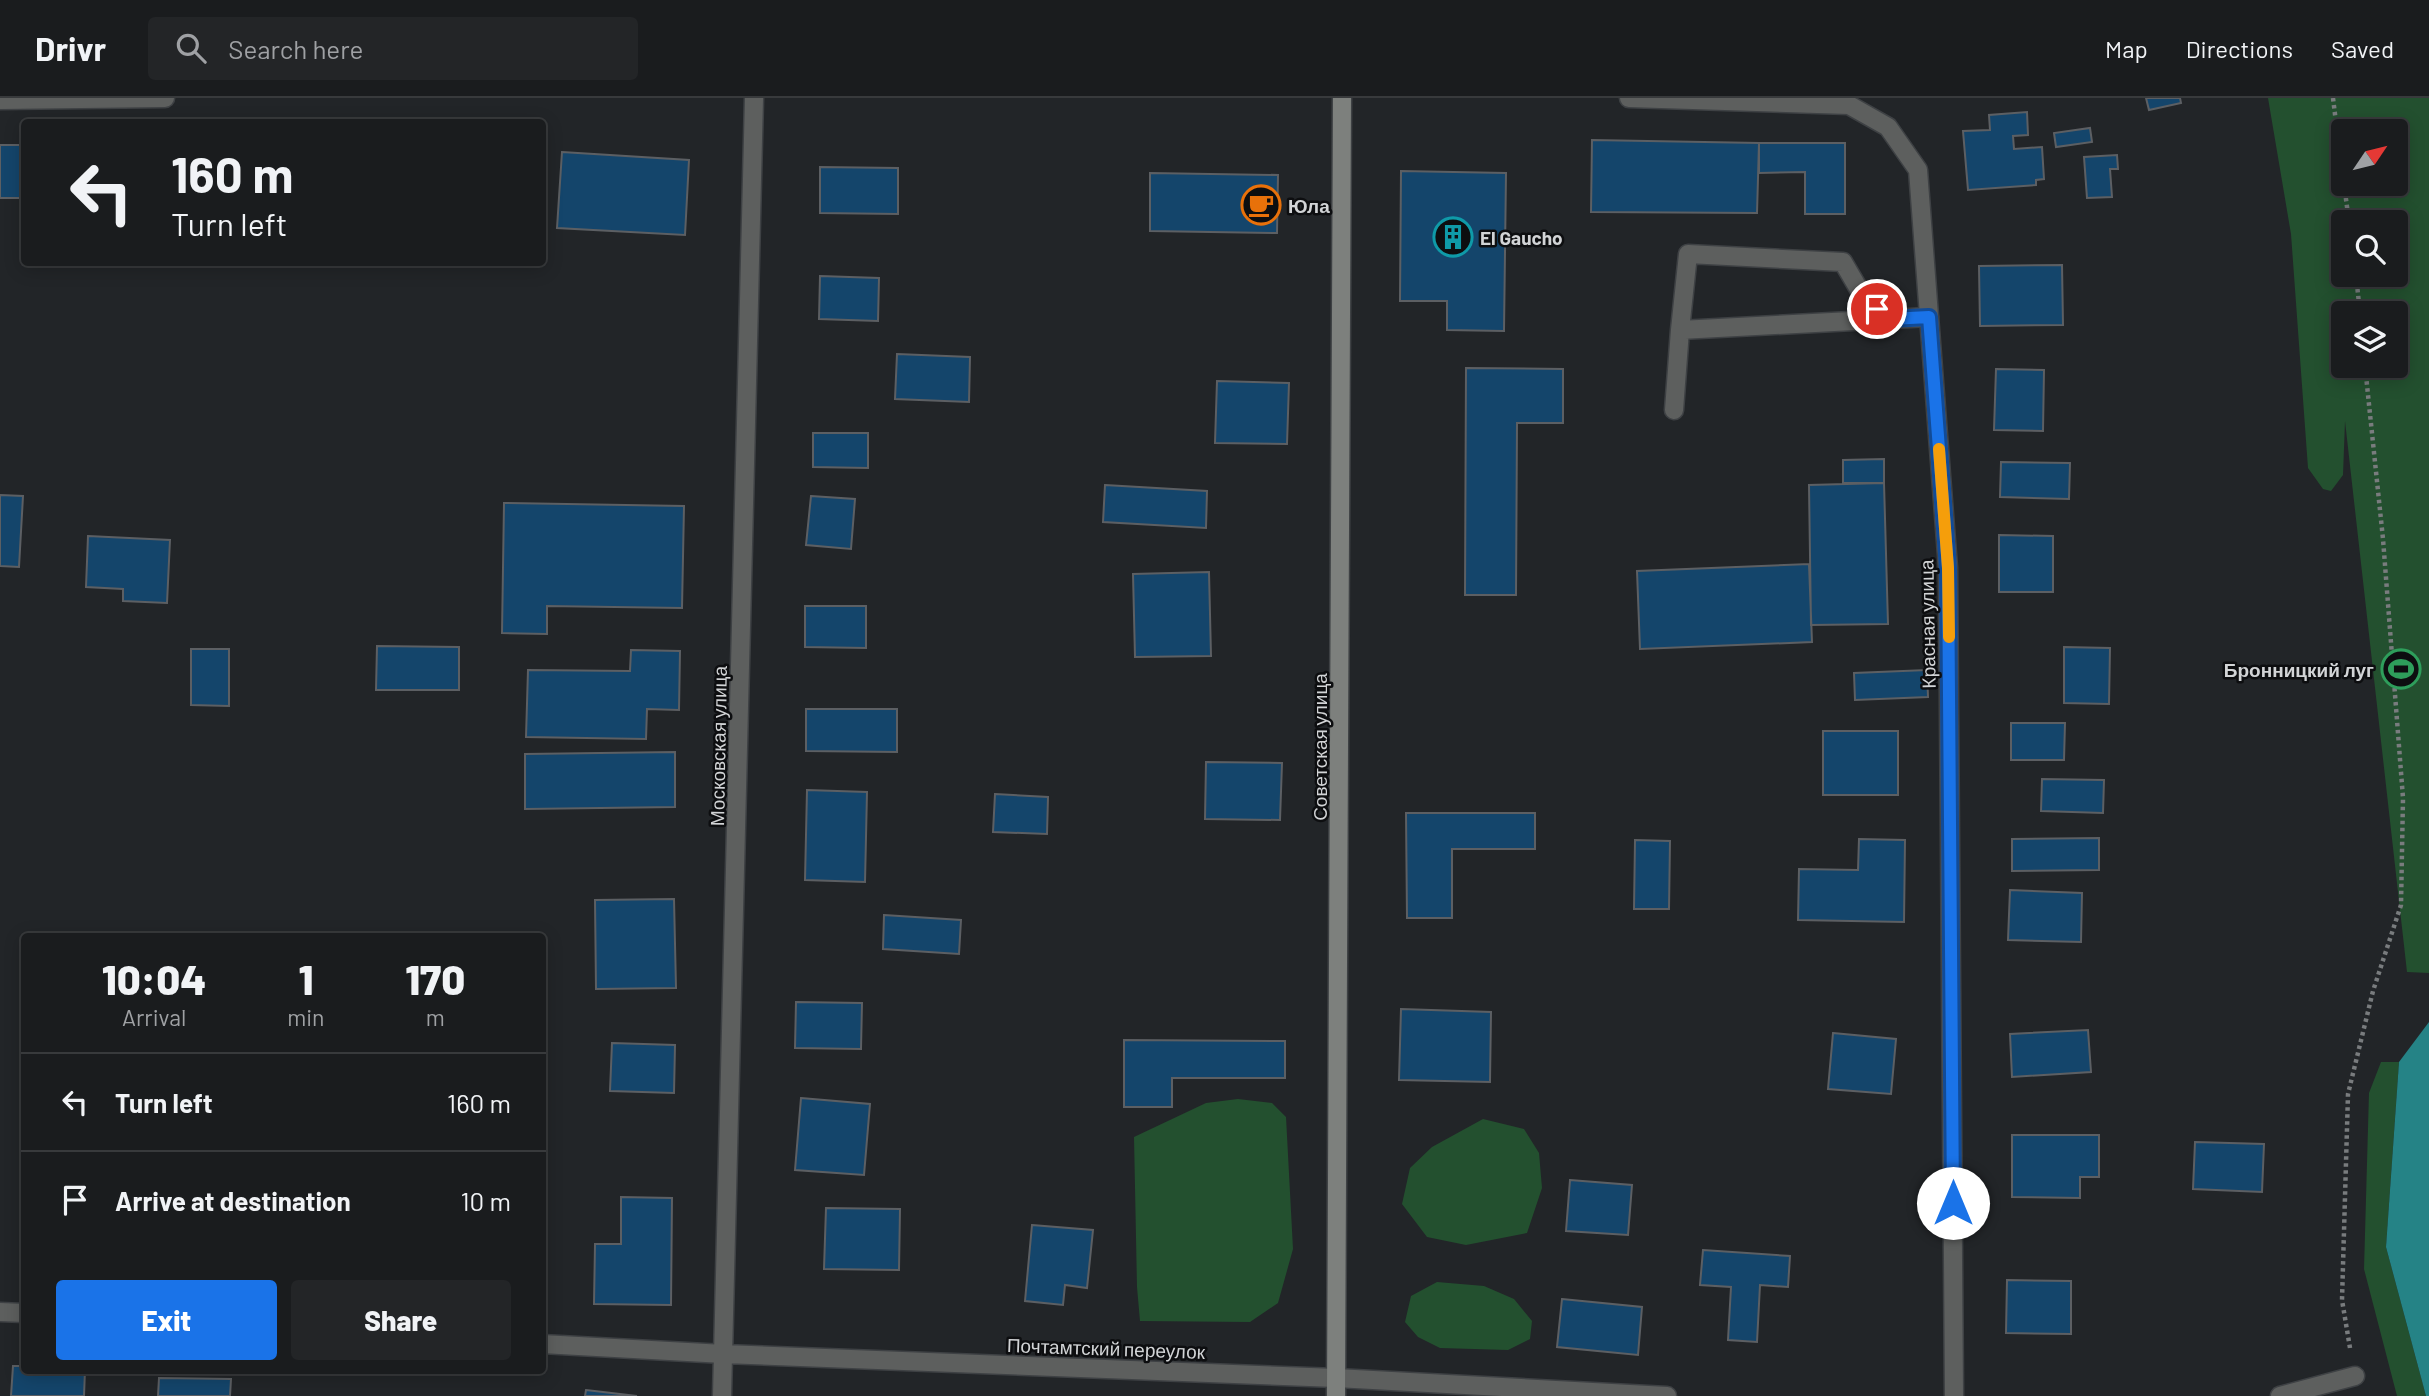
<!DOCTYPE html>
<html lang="en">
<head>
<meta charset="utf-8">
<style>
	:root { --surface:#1a1c1e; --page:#232527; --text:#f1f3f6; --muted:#9fa1a4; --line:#383a3c; --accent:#1a73e8 }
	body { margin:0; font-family:Barlow,sans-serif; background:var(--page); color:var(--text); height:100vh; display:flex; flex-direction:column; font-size:26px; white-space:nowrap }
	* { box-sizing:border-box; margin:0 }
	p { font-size:23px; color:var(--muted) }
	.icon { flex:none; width:38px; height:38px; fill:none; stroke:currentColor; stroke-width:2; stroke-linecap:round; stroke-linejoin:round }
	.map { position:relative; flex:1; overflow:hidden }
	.sheet { position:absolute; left:21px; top:835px; width:525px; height:441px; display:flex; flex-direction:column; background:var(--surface); border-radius:7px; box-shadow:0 4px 18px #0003,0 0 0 2px var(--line) }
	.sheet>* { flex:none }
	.top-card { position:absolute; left:21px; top:21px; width:525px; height:147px; border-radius:7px; box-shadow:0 4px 18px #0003,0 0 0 2px var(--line); background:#1a1c1e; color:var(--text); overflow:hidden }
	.needle { width:46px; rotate:55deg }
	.tools { position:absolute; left:2331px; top:21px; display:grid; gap:14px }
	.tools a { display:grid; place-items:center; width:77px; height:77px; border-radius:7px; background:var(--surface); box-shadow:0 4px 18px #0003,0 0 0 2px var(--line); font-size:35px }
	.pin { position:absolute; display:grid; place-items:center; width:60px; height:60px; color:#fff; margin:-30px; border:4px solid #fff; border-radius:50%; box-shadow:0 2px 7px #0007 }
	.me { position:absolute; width:77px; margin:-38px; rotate:0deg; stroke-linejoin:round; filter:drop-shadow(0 0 5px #0008) }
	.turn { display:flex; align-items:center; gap:24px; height:147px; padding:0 35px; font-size:32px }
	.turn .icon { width:91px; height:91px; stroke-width:2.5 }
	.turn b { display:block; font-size:49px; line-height:60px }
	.eta { display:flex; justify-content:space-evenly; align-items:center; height:119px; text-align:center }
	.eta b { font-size:42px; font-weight:800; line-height:49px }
	.button { display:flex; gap:14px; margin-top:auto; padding:14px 35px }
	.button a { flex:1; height:80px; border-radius:7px; background:var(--accent); color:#fff; font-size:28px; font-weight:800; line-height:80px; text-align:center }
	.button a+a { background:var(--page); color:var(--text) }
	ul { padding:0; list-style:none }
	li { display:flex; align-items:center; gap:21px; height:98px; padding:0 35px; border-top:2px solid var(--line) }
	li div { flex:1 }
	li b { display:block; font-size:26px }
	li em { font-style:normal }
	header { display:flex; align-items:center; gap:42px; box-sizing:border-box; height:98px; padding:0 35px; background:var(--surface); border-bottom:2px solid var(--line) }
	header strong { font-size:33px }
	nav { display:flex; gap:38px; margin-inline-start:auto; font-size:24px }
	.search { width:490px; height:63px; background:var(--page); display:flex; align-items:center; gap:18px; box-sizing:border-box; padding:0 24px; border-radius:7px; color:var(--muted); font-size:26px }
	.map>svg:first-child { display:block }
	.green { fill:#23502f; fill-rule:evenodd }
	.water { fill:#258386 }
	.building { fill:#14456b; stroke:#5c5f63; stroke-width:2 }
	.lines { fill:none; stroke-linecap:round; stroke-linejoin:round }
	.service-casing { stroke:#3e4144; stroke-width:21 }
	.minor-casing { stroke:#3e4144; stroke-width:21 }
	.tertiary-casing { stroke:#3e4144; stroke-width:21 }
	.secondary-casing { stroke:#3e4144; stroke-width:21 }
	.path { stroke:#797c7e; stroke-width:4.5; stroke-dasharray:3.5 3.5; stroke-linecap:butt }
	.service { stroke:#5d5f5e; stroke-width:18 }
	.minor { stroke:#5d5f5e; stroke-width:18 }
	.tertiary { stroke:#5d5f5e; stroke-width:18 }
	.secondary { stroke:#7d807d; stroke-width:18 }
	.route-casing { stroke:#114b97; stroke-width:18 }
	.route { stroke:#1a73e8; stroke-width:12 }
	.slow { stroke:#f59e0b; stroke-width:12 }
	.labels { text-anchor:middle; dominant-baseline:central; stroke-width:5; stroke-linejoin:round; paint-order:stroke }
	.poi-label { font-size:19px; font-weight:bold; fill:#d2d4d6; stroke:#0d0e10; text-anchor:start }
	.street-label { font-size:19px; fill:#d2d4d6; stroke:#0d0e10 }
</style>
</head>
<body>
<header>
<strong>Drivr</strong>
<div class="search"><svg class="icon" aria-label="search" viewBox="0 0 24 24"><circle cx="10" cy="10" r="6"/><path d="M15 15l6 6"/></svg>Search here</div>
<nav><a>Map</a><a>Directions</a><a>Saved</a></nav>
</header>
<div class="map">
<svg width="2429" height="1298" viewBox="0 0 2429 1298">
	<rect width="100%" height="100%" fill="#222528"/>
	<path class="green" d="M 2268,0 L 2429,0 L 2429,875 L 2407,874 L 2345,323 L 2343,377 L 2331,393 L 2323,391 L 2308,370 L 2291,136 ZM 2396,33 L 2396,86 L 2343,86 L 2343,33 ZM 2343,124 L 2396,124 L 2396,177 L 2343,177 ZM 2343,215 L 2396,215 L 2396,268 L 2343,268 Z
		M 2381,964 L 2399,964 L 2386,1149 L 2426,1298 L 2397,1298 L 2364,1171 L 2369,995 Z
		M 1238,1001 L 1272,1005 L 1286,1019 L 1293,1151 L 1278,1205 L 1250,1224 L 1140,1223 L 1137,1189 L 1134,1039 L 1206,1005 Z
		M 1483,1021 L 1524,1031 L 1539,1055 L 1542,1090 L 1527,1135 L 1466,1147 L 1427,1139 L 1402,1106 L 1410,1070 L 1432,1049 Z
		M 1437,1184 L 1484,1188 L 1514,1201 L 1532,1223 L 1530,1241 L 1508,1252 L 1440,1250 L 1418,1239 L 1405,1224 L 1411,1198 Z"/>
	<path class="water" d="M 2429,924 L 2429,1298 L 2426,1298 L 2386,1149 L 2399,964 Z"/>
	<path class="building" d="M 2146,0 L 2180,0 L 2181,5 L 2149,12 Z
		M 2027,14 L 2028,37 L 2013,38 L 2014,51 L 2042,49 L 2044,81 L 2036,82 L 2036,87 L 1968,92 L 1963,33 L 1990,32 L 1989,17 Z
		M 2090,30 L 2092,44 L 2056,49 L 2054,35 Z
		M 1592,42 L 1759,45 L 1757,115 L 1591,114 Z
		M 1759,45 L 1845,45 L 1845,116 L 1805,116 L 1805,74 L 1759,75 Z
		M 0,47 L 24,47 L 24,100 L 0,100 Z
		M 562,54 L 689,62 L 685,137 L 557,130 Z
		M 2117,57 L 2118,71 L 2110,71 L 2112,99 L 2087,100 L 2084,59 Z
		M 820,69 L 898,70 L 898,116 L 820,115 Z
		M 1401,73 L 1506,75 L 1504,233 L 1447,232 L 1447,203 L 1400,203 Z
		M 1150,75 L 1278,77 L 1277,135 L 1150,133 Z
		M 2062,167 L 2063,227 L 1980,228 L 1979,168 Z
		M 820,178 L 879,180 L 878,223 L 819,221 Z
		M 897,256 L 970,259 L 969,304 L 895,301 Z
		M 1466,270 L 1563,271 L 1563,325 L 1517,325 L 1516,497 L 1465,497 Z
		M 1996,271 L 2044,272 L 2043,333 L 1994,332 Z
		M 1217,283 L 1289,285 L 1287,346 L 1215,345 Z
		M 813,335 L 868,335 L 868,370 L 813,369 Z
		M 1884,361 L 1884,385 L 1843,385 L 1843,362 Z
		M 2001,364 L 2070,365 L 2069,401 L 2000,399 Z
		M 1884,385 L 1888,526 L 1811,527 L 1809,387 Z
		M 1105,387 L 1207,393 L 1206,430 L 1103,424 Z
		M 0,397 L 23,398 L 19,469 L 0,468 Z
		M 811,398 L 855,401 L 851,451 L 806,447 Z
		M 504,405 L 684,408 L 682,510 L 547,508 L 547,536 L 502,535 Z
		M 1999,437 L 2053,438 L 2053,494 L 1999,494 Z
		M 88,438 L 170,442 L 167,505 L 123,503 L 123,491 L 86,489 Z
		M 1809,466 L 1812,544 L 1640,551 L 1637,473 Z
		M 1209,474 L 1211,558 L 1135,559 L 1133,476 Z
		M 805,508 L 866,508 L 866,550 L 805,549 Z
		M 377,548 L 459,549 L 459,592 L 376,592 Z
		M 2064,549 L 2110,550 L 2109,606 L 2064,605 Z
		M 191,551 L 229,551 L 229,608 L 191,607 Z
		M 631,552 L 680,553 L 679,612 L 647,611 L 646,641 L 526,639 L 528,572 L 630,573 Z
		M 1927,572 L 1928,599 L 1855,602 L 1854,575 Z
		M 806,611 L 897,611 L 897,654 L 806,653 Z
		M 2011,625 L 2065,625 L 2064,662 L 2011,662 Z
		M 1823,633 L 1898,633 L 1898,697 L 1823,697 Z
		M 675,654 L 675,709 L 525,711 L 525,656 Z
		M 1206,664 L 1282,665 L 1280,722 L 1205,721 Z
		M 2042,681 L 2104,682 L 2103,715 L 2041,713 Z
		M 807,692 L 867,694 L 865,784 L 805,782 Z
		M 995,696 L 1048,699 L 1047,736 L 993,734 Z
		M 1406,715 L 1535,715 L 1535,751 L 1452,751 L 1452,820 L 1407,820 Z
		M 2099,740 L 2099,772 L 2012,773 L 2012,741 Z
		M 1859,741 L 1905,742 L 1904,824 L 1798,822 L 1799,771 L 1858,772 Z
		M 1635,742 L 1670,743 L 1669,811 L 1634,811 Z
		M 2010,792 L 2082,795 L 2081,844 L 2008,842 Z
		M 674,801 L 676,890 L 596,891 L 595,802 Z
		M 884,817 L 961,822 L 959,856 L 883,851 Z
		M 796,904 L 862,905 L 861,951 L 795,950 Z
		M 1401,911 L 1491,914 L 1490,984 L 1399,982 Z
		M 2088,932 L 2091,974 L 2012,979 L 2010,936 Z
		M 1833,935 L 1896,941 L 1891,996 L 1828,991 Z
		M 1124,942 L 1285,943 L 1285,980 L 1172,980 L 1172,1009 L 1124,1009 Z
		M 612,945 L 675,947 L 674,995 L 610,993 Z
		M 801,1000 L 870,1006 L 864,1077 L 795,1072 Z
		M 2012,1037 L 2099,1037 L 2099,1079 L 2080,1079 L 2080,1100 L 2012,1099 Z
		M 2195,1044 L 2264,1046 L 2262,1094 L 2193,1091 Z
		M 1570,1082 L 1632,1087 L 1628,1137 L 1566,1133 Z
		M 621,1099 L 672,1100 L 671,1207 L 594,1206 L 595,1146 L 621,1146 Z
		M 826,1110 L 900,1111 L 899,1172 L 824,1171 Z
		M 1032,1127 L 1093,1132 L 1087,1190 L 1065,1187 L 1063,1207 L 1025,1203 Z
		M 1703,1152 L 1790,1158 L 1788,1189 L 1760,1187 L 1757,1244 L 1728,1242 L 1731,1189 L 1700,1187 Z
		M 2007,1182 L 2071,1183 L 2071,1236 L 2006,1235 Z
		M 1562,1201 L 1642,1209 L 1638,1257 L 1557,1249 Z
		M 13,1268 L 24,1268 L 24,1272 L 85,1272 L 84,1298 L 11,1298 Z
		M 159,1280 L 231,1281 L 230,1298 L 158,1298 Z
		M 586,1292 L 637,1298 L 585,1298 Z"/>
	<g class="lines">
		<g class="service-casing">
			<path id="service" d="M 1680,232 L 1688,156 L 1843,164 L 1864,200 L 1890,221
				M 1674,312 L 1680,232 L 1929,219"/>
		</g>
		<g class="minor-casing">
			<path id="minor" d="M 1629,0 L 1849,7 L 1888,29 L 1918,72 L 1948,470 L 1954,1298
				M 0,2 L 165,0
				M 1336,1280 L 1667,1298
				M 2280,1298 L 2355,1278"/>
		</g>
		<g class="tertiary-casing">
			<path id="tertiary" d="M 0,1214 L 24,1215
				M 542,1246 L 724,1256 L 1336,1280
				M 722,1298 L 754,0"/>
		</g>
		<g class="secondary-casing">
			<path id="secondary" d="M 1336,1298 L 1342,0"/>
		</g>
		<path class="path" d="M 2333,0 L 2343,81
			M 2344,86 L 2349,124
			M 2356,177 L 2360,215
			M 2350,1250 L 2342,1202 L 2348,996 L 2373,893 L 2401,807 L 2403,700 L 2383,441 L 2365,268"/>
		<use href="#service" class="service"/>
		<use href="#minor" class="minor"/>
		<use href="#tertiary" class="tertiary"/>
		<use href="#secondary" class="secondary"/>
	</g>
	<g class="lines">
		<g class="route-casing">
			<path id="route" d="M 1877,211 L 1890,221 L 1929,219 L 1948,470 L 1953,1105"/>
		</g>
		<use href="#route" class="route"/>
		<path class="slow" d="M 1939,351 L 1948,470 L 1949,539"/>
	</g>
	<defs>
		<g id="cafe-ring" transform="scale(2.0125)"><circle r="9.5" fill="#0d0e10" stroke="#e8710a" stroke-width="1.5"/><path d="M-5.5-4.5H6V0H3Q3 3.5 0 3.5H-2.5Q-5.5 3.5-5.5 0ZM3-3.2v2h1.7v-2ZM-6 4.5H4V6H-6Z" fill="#e8710a"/></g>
		<g id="building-ring" transform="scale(2.0125)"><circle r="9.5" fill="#0d0e10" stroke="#0f9aa8" stroke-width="1.5"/><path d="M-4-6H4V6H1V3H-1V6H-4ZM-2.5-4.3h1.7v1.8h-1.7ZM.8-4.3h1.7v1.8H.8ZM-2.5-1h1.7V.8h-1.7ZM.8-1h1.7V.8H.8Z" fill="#0f9aa8"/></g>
		<g id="stadium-ring" transform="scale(2.0125)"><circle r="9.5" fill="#0d0e10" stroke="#2e9e5b" stroke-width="1.5"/><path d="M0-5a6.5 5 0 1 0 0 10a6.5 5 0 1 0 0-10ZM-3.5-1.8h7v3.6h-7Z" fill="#2e9e5b"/></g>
	</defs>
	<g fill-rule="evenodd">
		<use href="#cafe-ring" x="1261" y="107"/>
		<use href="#building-ring" x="1453" y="139"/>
		<use href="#stadium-ring" x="2401" y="571"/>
	</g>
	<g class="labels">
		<g class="poi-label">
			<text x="1288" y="107">Юла</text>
			<text x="1480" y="139">El Gaucho</text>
			<text x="2374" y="571" text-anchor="end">Бронницкий луг</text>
		</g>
		<g class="street-label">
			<text transform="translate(1927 526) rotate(-91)">Красная улица</text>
			<text transform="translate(718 648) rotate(-89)">Московская улица</text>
			<text transform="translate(1319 649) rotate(-90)">Советская улица</text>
			<text transform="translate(1106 1250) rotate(2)">Почтамтский переулок</text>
		</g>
	</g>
</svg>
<div class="tools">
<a><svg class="needle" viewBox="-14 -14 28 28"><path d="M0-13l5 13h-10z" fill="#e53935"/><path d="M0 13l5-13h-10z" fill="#9fa1a4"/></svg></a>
<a><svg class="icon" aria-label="search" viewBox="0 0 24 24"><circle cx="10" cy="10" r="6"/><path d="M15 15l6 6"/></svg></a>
<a><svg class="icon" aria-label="layers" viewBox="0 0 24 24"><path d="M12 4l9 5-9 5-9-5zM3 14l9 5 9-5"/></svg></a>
</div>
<div class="pin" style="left:1877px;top:211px;background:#d93025"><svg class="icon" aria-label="arrive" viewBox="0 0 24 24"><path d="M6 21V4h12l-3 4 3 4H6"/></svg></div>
<svg class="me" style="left:1953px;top:1105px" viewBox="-20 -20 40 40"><circle r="19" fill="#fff"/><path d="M0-13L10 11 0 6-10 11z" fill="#1a73e8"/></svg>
<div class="top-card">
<div class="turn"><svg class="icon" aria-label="left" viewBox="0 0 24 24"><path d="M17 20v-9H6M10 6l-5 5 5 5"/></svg><div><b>160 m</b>Turn left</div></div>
</div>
<section class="sheet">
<div class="eta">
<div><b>10:04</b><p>Arrival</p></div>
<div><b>1</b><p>min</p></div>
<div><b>170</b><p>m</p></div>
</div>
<ul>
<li><svg class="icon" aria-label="left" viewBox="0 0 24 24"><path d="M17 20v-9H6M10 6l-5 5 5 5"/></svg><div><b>Turn left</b></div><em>160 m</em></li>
<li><svg class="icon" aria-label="arrive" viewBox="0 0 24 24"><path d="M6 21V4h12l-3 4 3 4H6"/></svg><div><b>Arrive at destination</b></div><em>10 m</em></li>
</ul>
<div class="button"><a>Exit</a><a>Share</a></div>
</section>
</div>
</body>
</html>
